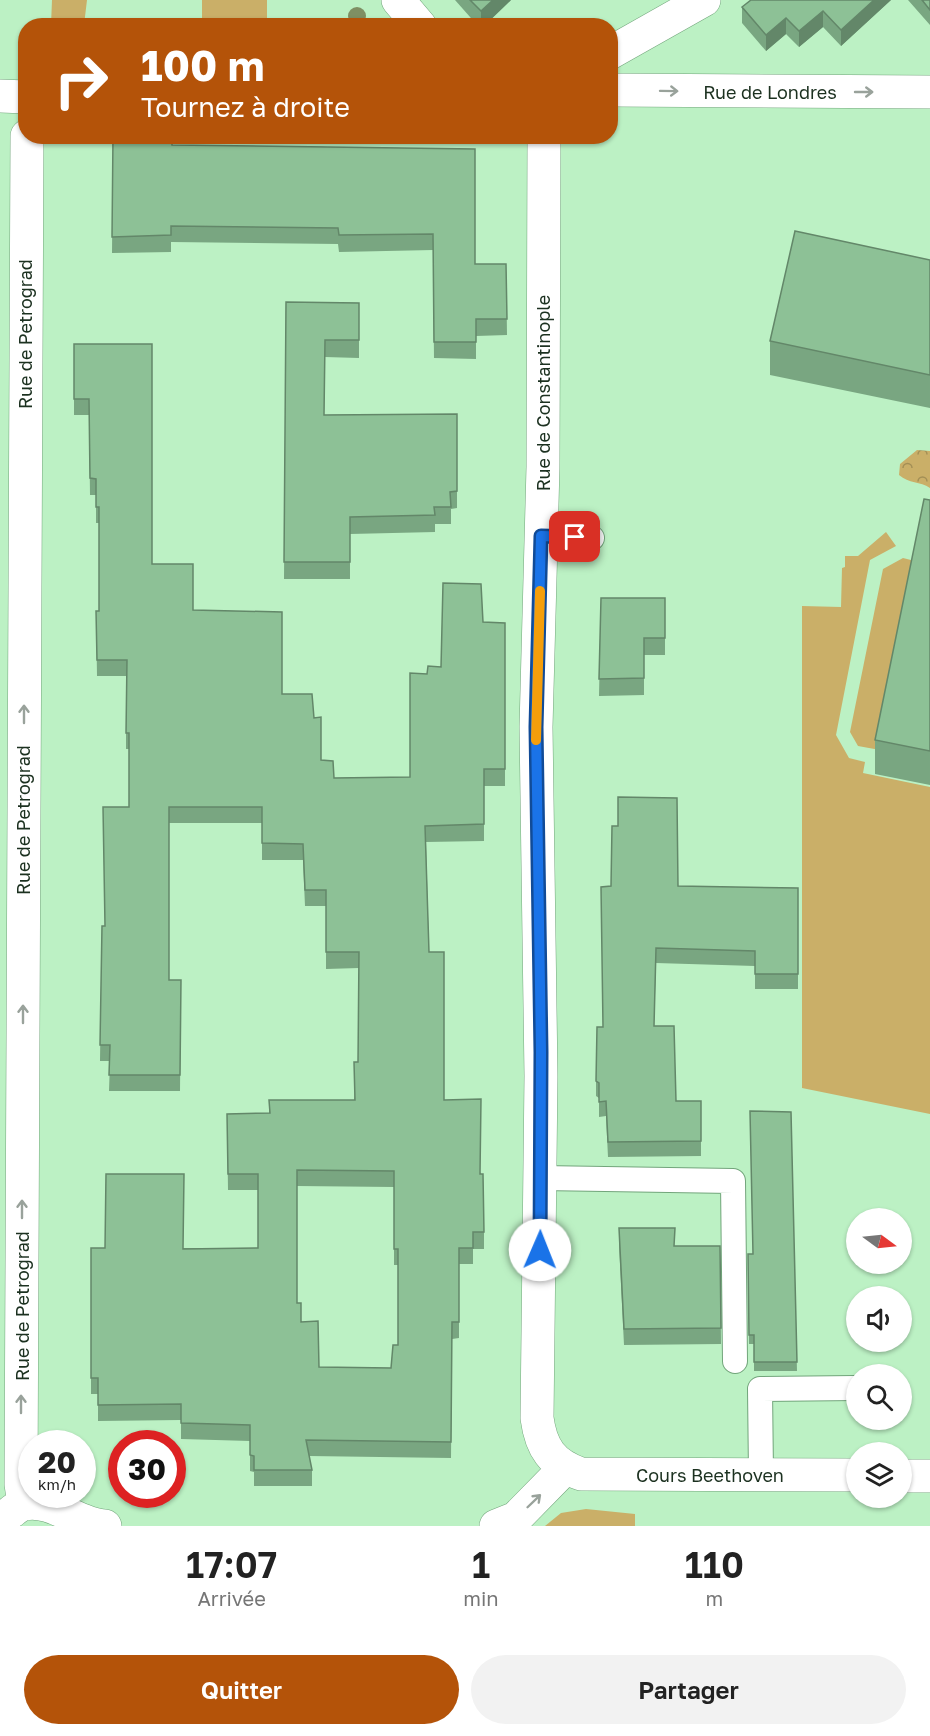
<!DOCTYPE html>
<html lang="fr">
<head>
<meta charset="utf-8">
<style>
	:root { --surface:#fff; --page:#f2f2f2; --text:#222; --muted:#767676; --accent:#b45309 }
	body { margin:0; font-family:"Golos Text",sans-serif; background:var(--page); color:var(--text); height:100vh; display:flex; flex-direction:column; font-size:22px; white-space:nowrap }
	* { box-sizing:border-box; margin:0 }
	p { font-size:20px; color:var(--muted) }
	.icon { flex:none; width:33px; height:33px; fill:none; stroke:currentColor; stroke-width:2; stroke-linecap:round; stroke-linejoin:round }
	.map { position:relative; height:1526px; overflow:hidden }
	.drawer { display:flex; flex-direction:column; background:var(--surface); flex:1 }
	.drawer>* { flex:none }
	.hud { position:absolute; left:18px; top:18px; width:600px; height:126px; border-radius:24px; box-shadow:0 2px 4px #0004; background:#b45309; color:#fff; overflow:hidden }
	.needle { width:39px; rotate:105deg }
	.fabs { position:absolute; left:846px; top:1208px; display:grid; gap:12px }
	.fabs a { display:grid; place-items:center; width:66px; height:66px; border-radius:50%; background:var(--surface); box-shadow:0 2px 4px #0004; font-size:30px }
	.speed { position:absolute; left:18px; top:1430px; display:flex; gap:12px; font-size:30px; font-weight:700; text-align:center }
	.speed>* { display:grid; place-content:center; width:78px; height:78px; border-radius:50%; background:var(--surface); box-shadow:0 2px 4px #0004; line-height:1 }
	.speed small { font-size:15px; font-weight:400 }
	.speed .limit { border:9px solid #d22; background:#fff; color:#111 }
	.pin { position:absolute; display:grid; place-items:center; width:51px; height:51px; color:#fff; margin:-26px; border-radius:12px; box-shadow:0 3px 9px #0006 }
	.me { position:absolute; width:66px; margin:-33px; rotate:1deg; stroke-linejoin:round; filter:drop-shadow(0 0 4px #0008) }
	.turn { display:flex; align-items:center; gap:21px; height:126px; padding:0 24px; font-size:27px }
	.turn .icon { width:78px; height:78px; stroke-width:2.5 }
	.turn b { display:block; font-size:42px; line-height:51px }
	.eta { display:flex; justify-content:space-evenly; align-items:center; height:102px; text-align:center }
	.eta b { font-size:36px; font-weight:600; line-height:42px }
	.button { display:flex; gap:12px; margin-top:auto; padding:12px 24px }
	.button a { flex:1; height:69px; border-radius:36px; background:var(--accent); color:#fff; font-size:24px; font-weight:600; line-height:69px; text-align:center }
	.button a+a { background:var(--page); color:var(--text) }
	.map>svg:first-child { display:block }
	.grass { fill:#caaf68 }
	.forest { fill:url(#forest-crowns) }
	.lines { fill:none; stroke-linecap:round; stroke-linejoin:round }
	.service-casing { stroke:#72a57b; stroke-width:26 }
	.minor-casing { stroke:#72a57b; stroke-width:34 }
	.service { stroke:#fff; stroke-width:24 }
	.minor { stroke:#fff; stroke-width:33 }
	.tree { fill:#7f8f63 }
	.wall { fill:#79a681; fill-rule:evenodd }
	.shaded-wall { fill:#638769 }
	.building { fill:#8dc196; stroke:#638769; stroke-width:1.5; fill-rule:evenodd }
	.oneway { stroke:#99a29b }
	.route-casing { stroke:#114b97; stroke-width:15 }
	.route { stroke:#1a73e8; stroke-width:10 }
	.slow { stroke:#f59e0b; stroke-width:10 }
	.labels { text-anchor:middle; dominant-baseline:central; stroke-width:4.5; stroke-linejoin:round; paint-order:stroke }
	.street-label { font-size:18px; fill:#1c3120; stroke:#fff }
</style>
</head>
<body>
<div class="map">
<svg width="930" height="1526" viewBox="0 0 930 1526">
	<defs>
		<pattern id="forest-crowns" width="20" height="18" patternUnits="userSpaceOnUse" patternTransform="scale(1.5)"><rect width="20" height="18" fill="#caaf68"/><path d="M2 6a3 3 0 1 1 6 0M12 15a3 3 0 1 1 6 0" fill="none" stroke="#a38f55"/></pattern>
	</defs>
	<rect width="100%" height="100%" fill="#bcf1c4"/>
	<path class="grass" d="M 52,0 L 87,0 L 84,25 L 51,25 Z
		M 202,0 L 267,0 L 267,25 L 202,25 Z
		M 886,532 L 896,546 L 870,560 L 836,735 L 849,758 L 865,762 L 863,773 L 930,787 L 930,1114 L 802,1088 L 802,606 L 841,607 L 842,568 L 845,567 L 845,556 L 858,556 Z
		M 903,558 L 919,562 L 880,750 L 858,746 L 850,732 L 883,569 Z
		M 586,1509 L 635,1514 L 635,1526 L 545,1526 L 561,1513 Z"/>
	<path class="forest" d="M 917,450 L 930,451 L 930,488 C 920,481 909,484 899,475 L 900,464 Z"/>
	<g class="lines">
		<g class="service-casing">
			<path id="service" d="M 541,536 L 592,538
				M 541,1178 L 733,1181 L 735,1361
				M 761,1474 L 760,1389 L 856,1388"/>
		</g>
		<g class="minor-casing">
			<path id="minor" d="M 398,0 L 420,26
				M 610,53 L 704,0
				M 610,90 L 930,92
				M 0,96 L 26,97
				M 544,136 L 543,467 L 536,727 L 541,1076 L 537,1418 C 541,1448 552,1464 581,1474 L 856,1475
				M 902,1476 L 930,1476
				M 24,1504 L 21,1484 L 27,136
				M 0,1518 C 9,1516 16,1506 24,1504 C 52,1498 78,1525 105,1526
				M 496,1526 L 516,1518 L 565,1468"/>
		</g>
		<use href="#service" class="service"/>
		<use href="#minor" class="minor"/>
	</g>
	<circle class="tree" cx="357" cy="16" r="9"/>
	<path class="wall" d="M 455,0 L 511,0 L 484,26 L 478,26 Z
		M 751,0 L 891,0 L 841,46 L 823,27 L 799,47 L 786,34 L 766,51 L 742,23 L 742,7 Z
		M 908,0 L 930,0 L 930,25 Z
		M 113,136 L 172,145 L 475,149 L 475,264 L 506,264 L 507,335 L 476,336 L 476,359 L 434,358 L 433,250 L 339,252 L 338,244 L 171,242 L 171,252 L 112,253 Z
		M 930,260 L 930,408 L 770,375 L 770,341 Z
		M 286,302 L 359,303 L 359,358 L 325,357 L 324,415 L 457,414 L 457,508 L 451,509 L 451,524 L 435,524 L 435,532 L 350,534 L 350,579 L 284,579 Z
		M 74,344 L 152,564 L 193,610 L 282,694 L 314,718 L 321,760 L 334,778 L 410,777 L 427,674 L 441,667 L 483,622 L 505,623 L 505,786 L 484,786 L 484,841 L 426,842 L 429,952 L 444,1100 L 481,1174 L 484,1232 L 484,1249 L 473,1249 L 473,1264 L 459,1264 L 459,1338 L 452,1339 L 451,1458 L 309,1456 L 312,1470 L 312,1486 L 254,1486 L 254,1472 L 250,1471 L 250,1441 L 181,1439 L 181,1420 L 98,1421 L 98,1394 L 91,1394 L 91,1248 L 258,1248 L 258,1190 L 228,1190 L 227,1114 L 269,1113 L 269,1100 L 354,1100 L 358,1062 L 359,968 L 326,969 L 326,906 L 305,906 L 303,860 L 262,860 L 262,823 L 169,823 L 169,980 L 181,980 L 180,1091 L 109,1091 L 110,1061 L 100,1061 L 102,926 L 105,926 L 129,807 L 129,749 L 126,749 L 126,676 L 97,676 L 96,611 L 99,611 L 99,523 L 96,523 L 96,495 L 90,495 L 89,415 L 74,415 ZM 297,1186 L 394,1187 L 394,1265 L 398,1265 L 398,1345 L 391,1368 L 319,1367 L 301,1322 L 297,1303 Z
		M 930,500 L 930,785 L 875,774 L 875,740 Z
		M 601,598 L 665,598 L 665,655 L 644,655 L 644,695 L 599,696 Z
		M 611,886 L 678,886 L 798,888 L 798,989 L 755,989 L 755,966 L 656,963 L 654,1026 L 676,1101 L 701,1101 L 701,1156 L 608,1157 L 606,1116 L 599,1117 L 599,1098 L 596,1096 L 596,1081 L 603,1027 Z
		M 791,1112 L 797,1371 L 754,1371 L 754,1344 L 749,1344 L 748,1254 L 753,1254 Z
		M 619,1228 L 675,1246 L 720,1246 L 721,1344 L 624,1345 L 619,1245 Z"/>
	<path class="shaded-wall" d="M 493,0 L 511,0 L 484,26 L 481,26 L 481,11 Z
		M 874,0 L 891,0 L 841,46 L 841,30 Z
		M 823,11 L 823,27 L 799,47 L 799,31 Z
		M 786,18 L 786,34 L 766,51 L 766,35 Z"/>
	<path class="building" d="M 470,0 L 493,0 L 481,11 Z
		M 751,0 L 874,0 L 841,30 L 823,11 L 799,31 L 786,18 L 766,35 L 742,7 Z
		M 922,0 L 930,0 L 930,10 Z
		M 113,136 L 172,136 L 172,145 L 475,149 L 475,264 L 506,264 L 507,319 L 476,319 L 476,342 L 434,342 L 433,234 L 339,235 L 338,228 L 171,226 L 171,235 L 112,237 Z
		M 795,231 L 930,260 L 930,375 L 770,341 Z
		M 286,302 L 359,303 L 359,340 L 325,340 L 324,415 L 457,414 L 457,491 L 450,492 L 451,507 L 434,507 L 435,515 L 350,517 L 350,562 L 284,562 Z
		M 74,344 L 152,344 L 152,564 L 193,564 L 193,610 L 282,612 L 282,694 L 312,694 L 314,718 L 321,717 L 321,760 L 333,761 L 334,778 L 410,777 L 410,673 L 427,674 L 428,666 L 441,667 L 443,583 L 481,584 L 483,622 L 505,623 L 505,769 L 484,769 L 484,824 L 425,826 L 429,952 L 444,952 L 444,1100 L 481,1099 L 480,1174 L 483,1174 L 484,1232 L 473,1232 L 473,1248 L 459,1248 L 459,1322 L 452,1322 L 451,1442 L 306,1440 L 312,1470 L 254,1470 L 254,1456 L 250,1455 L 250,1425 L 181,1423 L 181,1404 L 98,1405 L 98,1378 L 91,1378 L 91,1248 L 105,1248 L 106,1174 L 184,1174 L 183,1249 L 258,1248 L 258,1174 L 228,1174 L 227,1114 L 270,1113 L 269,1100 L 355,1100 L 354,1062 L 358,1062 L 359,952 L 326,952 L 326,890 L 305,890 L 303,844 L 262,843 L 262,807 L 169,807 L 169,980 L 181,980 L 180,1075 L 109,1075 L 110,1045 L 100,1045 L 102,926 L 105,926 L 103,807 L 129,807 L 129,733 L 126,733 L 127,660 L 97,660 L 96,611 L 99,611 L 99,507 L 96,507 L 96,479 L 90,478 L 89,399 L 74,399 ZM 297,1170 L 394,1171 L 394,1249 L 398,1249 L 398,1345 L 393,1345 L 391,1368 L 319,1367 L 318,1321 L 301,1322 L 301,1303 L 297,1303 Z
		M 924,499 L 930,500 L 930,751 L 875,740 Z
		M 601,598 L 665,598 L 665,638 L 644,638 L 644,678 L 599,679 Z
		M 618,797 L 677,798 L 678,886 L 798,888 L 798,974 L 755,974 L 755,951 L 656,948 L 654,1026 L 674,1026 L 676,1101 L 701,1101 L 701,1141 L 608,1142 L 606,1101 L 599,1102 L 599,1083 L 596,1081 L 597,1027 L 603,1027 L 601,887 L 611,886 L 612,826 L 618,826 Z
		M 750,1111 L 791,1112 L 797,1362 L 754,1362 L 754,1335 L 749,1335 L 748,1254 L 753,1254 Z
		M 619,1228 L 675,1228 L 674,1246 L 720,1246 L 721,1328 L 624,1329 Z"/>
	<defs><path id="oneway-shaft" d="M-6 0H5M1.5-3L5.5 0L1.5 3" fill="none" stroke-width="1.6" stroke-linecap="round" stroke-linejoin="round" transform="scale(1.5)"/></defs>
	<g class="oneway">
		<use href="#oneway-shaft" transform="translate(669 91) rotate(1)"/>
		<use href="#oneway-shaft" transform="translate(864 92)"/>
		<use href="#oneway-shaft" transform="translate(24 714) rotate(-90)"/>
		<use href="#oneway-shaft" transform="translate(23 1014) rotate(-90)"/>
		<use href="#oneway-shaft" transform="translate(22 1209) rotate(-90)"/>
		<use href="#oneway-shaft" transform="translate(21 1404) rotate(-90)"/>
		<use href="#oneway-shaft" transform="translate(534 1501) rotate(-44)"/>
	</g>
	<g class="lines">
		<g class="route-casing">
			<path id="route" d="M 540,1250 L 541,1052 L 536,727 L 541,536 L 575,537"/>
		</g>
		<use href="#route" class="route"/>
		<path class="slow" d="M 536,740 L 540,591"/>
	</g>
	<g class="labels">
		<g class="street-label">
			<text x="770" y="92">Rue de Londres</text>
			<text transform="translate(25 334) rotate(-90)">Rue de Petrograd</text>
			<text transform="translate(543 393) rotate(-90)">Rue de Constantinople</text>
			<text transform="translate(23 820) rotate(-90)">Rue de Petrograd</text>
			<text transform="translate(22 1306) rotate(-90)">Rue de Petrograd</text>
			<text x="710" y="1475">Cours Beethoven</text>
		</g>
	</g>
</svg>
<div class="fabs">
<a><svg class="needle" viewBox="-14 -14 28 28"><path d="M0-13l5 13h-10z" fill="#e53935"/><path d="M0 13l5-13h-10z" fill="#767676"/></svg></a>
<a><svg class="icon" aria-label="sound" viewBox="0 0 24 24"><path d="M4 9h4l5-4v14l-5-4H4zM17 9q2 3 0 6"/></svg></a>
<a><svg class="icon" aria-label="search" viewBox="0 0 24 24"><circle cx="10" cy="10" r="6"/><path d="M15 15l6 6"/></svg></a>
<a><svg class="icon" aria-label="layers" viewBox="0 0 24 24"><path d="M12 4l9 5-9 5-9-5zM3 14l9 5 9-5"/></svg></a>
</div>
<div class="speed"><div>20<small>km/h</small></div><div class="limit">30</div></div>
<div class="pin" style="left:575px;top:537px;background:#d93025"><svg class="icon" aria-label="arrive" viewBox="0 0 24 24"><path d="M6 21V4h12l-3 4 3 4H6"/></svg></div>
<svg class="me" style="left:540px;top:1250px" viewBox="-20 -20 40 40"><circle r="19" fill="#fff"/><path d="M0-13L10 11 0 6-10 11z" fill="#1a73e8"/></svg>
<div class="hud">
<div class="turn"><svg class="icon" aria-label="right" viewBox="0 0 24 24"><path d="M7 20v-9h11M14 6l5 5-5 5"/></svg><div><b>100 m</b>Tournez à droite</div></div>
</div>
</div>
<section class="drawer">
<div class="eta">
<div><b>17:07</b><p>Arrivée</p></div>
<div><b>1</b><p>min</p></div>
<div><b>110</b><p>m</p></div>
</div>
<div class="button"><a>Quitter</a><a>Partager</a></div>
</section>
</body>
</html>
